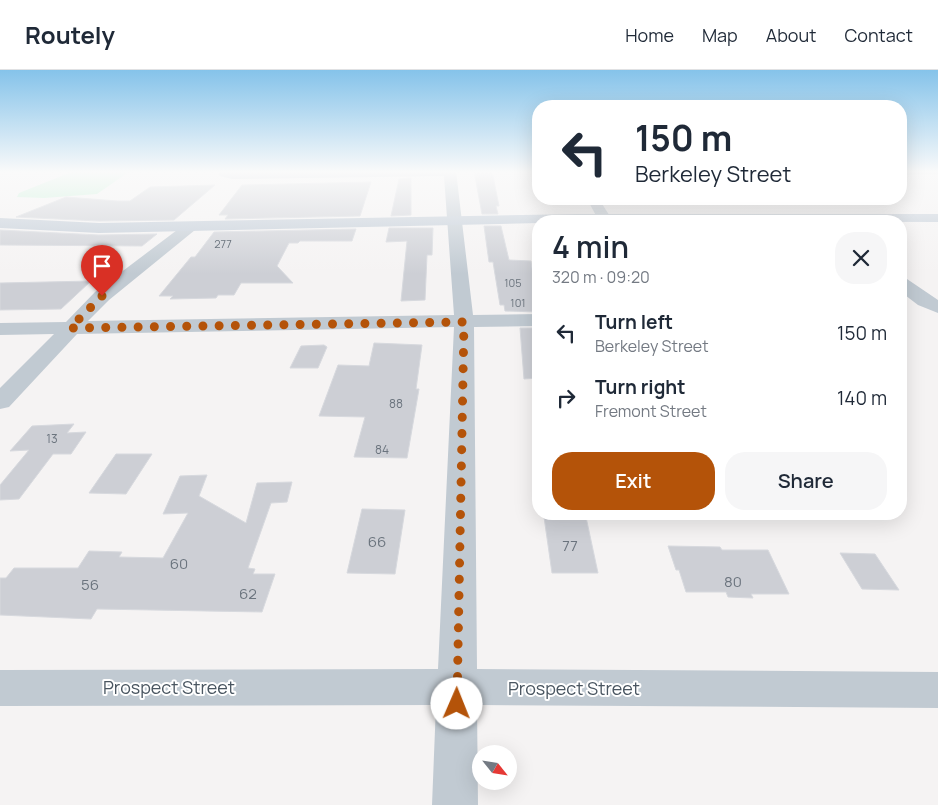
<!DOCTYPE html>
<html lang="en">
<head>
<meta charset="utf-8">
<style>
	:root { --surface:#fff; --page:#f6f6f7; --text:#1f2937; --muted:#747a83; --line:#e0e1e3; --accent:#b45309 }
	body { margin:0; font-family:Manrope,sans-serif; background:var(--page); color:var(--text); height:100vh; display:flex; flex-direction:column; font-size:19px; white-space:nowrap }
	* { box-sizing:border-box; margin:0 }
	p { font-size:16px; color:var(--muted) }
	.icon { flex:none; width:28px; height:28px; fill:none; stroke:currentColor; stroke-width:2; stroke-linecap:round; stroke-linejoin:round }
	.map { position:relative; flex:1; overflow:hidden }
	.side { position:absolute; left:532px; top:145px; width:375px; height:305px; display:flex; flex-direction:column; background:var(--surface); border-radius:20px; box-shadow:0 5px 20px #0002 }
	.side>* { flex:none }
	.guide { position:absolute; left:532px; top:30px; width:375px; height:105px; border-radius:20px; box-shadow:0 5px 20px #0002; background:#fff; color:var(--text); overflow:hidden }
	.needle { width:32px; rotate:120deg }
	.buttons { position:absolute; left:472px; top:675px; display:grid; gap:10px }
	.buttons a { display:grid; place-items:center; width:45px; height:45px; border-radius:50%; background:var(--surface); box-shadow:0 5px 20px #0002; font-size:25px }
	.pin { position:absolute; display:grid; place-items:center; width:42px; height:42px; color:#fff; margin:-51px -21px; border-radius:50% 50% 50% 0; rotate:-45deg; box-shadow:0 0 5px #0007 }
	.pin .icon { rotate:45deg }
	.me { position:absolute; width:55px; margin:-28px; rotate:1deg; stroke-linejoin:round; filter:drop-shadow(0 0 4px #0008) }
	.turn { display:flex; align-items:center; gap:18px; height:105px; padding:0 20px; font-size:22px }
	.turn .icon { width:65px; height:65px; stroke-width:2.5 }
	.turn b { display:block; font-size:35px; line-height:42px }
	.round { display:grid; place-items:center; flex:none; width:52px; height:52px; border-radius:20px; background:var(--page) }
	.headline { display:flex; align-items:center; justify-content:space-between; height:85px; padding:0 20px }
	h1 { font-size:30px; font-weight:600; line-height:38px }
	.action { display:flex; gap:10px; margin-top:auto; padding:10px 20px }
	.action a { flex:1; height:58px; border-radius:20px; background:var(--accent); color:#fff; font-size:20px; font-weight:600; line-height:58px; text-align:center }
	.action a+a { background:var(--page); color:var(--text) }
	ul { padding:0; list-style:none }
	li { display:flex; align-items:center; gap:15px; height:65px; padding:0 20px }
	li div { flex:1 }
	li b { display:block; font-size:19px }
	li em { font-style:normal }
	header { display:flex; align-items:center; gap:30px; box-sizing:border-box; height:70px; padding:0 25px; background:var(--surface); border-bottom:1px solid var(--line) }
	header strong { font-size:24px }
	nav { display:flex; gap:28px; margin-inline-start:auto; font-size:18px }
	.map>svg:first-child { display:block }
	.green { fill:#c3f1d5 }
	.building { fill:#cdcfd5; stroke:#d7d9de }
	.lines { fill:none; stroke-linecap:round; stroke-linejoin:round }
	.street { fill:#c1cad2; fill-rule:evenodd }
	.secondary { fill:#c1cbd6; fill-rule:evenodd }
	.route { stroke:#b45309; stroke-width:9; stroke-dasharray:0 16.2 }
	.labels { text-anchor:middle; dominant-baseline:central; stroke-width:4; stroke-linejoin:round; paint-order:stroke }
	.far-number-label { font-size:11px; fill:#6b747e }
	.number-label { font-size:12px; fill:#6b747e }
	.near-number-label { font-size:15px; fill:#6b747e }
	.near-street-label { font-size:18px; fill:#4a5661; stroke:#fff }
</style>
</head>
<body>
<header>
<strong>Routely</strong>
<nav><a>Home</a><a>Map</a><a>About</a><a>Contact</a></nav>
</header>
<div class="map">
<svg width="938" height="735" viewBox="0 0 938 735">
	<rect width="100%" height="100%" fill="#f5f3f3"/>
	<path class="green" d="M 74,101 L 130,101 L 97,124 L 44,128 L 17,127 L 19,123 Z"/>
	<path class="building" d="M 474,101 L 492,101 L 499,136 L 496,136 L 498,144 L 482,144 Z
		M 411,108 L 411,145 L 391,146 L 399,109 Z
		M 371,112 L 360,146 L 225,149 L 228,145 L 219,145 L 242,115 Z
		M 215,115 L 174,150 L 99,151 L 16,147 L 66,127 L 117,131 L 130,131 L 150,117 Z
		M 484,156 L 501,156 L 509,190 L 531,191 L 536,226 L 539,226 L 539,242 L 505,241 L 504,235 L 500,235 L 493,192 L 489,192 Z
		M 389,158 L 433,158 L 432,185 L 427,185 L 425,230 L 401,231 L 407,171 L 386,172 Z
		M 356,159 L 352,171 L 300,171 L 298,173 L 289,173 L 277,196 L 293,213 L 241,213 L 234,225 L 218,225 L 216,228 L 170,229 L 173,226 L 159,226 L 191,187 L 195,187 L 214,162 Z
		M 0,160 L 99,165 L 157,164 L 142,176 L 0,175 Z
		M 91,211 L 61,239 L 0,240 L 0,213 Z
		M 520,258 L 539,258 L 539,308 L 524,309 Z
		M 374,273 L 422,275 L 416,319 L 419,319 L 407,388 L 354,387 L 365,347 L 319,346 L 338,295 L 369,296 Z
		M 324,275 L 327,277 L 318,298 L 290,298 L 301,276 Z
		M 74,354 L 67,363 L 86,362 L 71,384 L 53,384 L 19,429 L 0,430 L 0,415 L 29,380 L 10,381 L 32,356 Z
		M 116,384 L 152,384 L 126,424 L 89,423 Z
		M 207,405 L 199,426 L 246,453 L 257,413 L 292,412 L 287,432 L 271,433 L 248,498 L 255,499 L 253,504 L 275,504 L 262,542 L 97,539 L 91,549 L 0,545 L 0,508 L 6,508 L 14,498 L 78,498 L 89,481 L 122,482 L 119,487 L 163,488 L 188,443 L 163,444 L 180,406 Z
		M 362,439 L 405,440 L 395,504 L 347,503 Z
		M 544,447 L 586,447 L 598,503 L 552,503 Z
		M 668,476 L 720,477 L 722,480 L 768,480 L 789,524 L 751,524 L 753,528 L 728,527 L 726,522 L 686,522 L 679,500 L 676,500 Z
		M 840,483 L 875,484 L 899,520 L 862,519 Z"/>
	<g class="lines">
		<path class="street" d="M 220,101 L 456,101 L 473,245 L 539,244 L 539,256 L 474,257 L 477,599 L 938,602 L 938,638 L 477,635 L 478,735 L 432,735 L 436,635 L 0,636 L 0,600 L 438,599 L 454,257 L 77,264 L 9,337 L 0,339 L 0,318 L 54,264 L 0,265 L 0,253 L 66,252 L 95,222 L 185,154 L 195,154 L 197,157 L 195,160 L 109,230 L 88,251 L 454,245 L 444,106 L 232,109 L 220,106 L 218,104 Z
			M 901,101 L 938,101 L 938,104 L 901,105 Z
			M 587,129 L 599,129 L 611,148 L 609,151 L 599,151 Z
			M 901,208 L 907,209 L 938,230 L 938,243 L 918,235 L 901,222 Z"/>
		<path class="secondary" d="M 578,144 L 938,144 L 938,152 L 539,151 L 539,153 L 99,163 L 0,158 L 0,148 L 99,153 Z"/>
	</g>
	<linearGradient id="sky" x2="0" y2="1"><stop stop-color="#85c3ea"/><stop offset="0.5" stop-color="#fafafa"/><stop offset="1" stop-color="#fafafa" stop-opacity="0"/></linearGradient>
	<rect width="938" height="204" fill="url(#sky)"/>
	<g class="lines">
		<path class="route" d="M 102,226 L 70,258 L 464,252 L 457,634"/>
	</g>
	<g class="labels">
		<g class="far-number-label">
			<text x="223" y="173">277</text>
			<text x="513" y="212">105</text>
			<text x="518" y="232">101</text>
		</g>
		<g class="number-label">
			<text x="396" y="333">88</text>
			<text x="52" y="368">13</text>
			<text x="382" y="379">84</text>
		</g>
		<g class="near-number-label">
			<text x="377" y="471">66</text>
			<text x="570" y="475">77</text>
			<text x="179" y="493">60</text>
			<text x="733" y="511">80</text>
			<text x="90" y="514">56</text>
			<text x="248" y="523">62</text>
		</g>
		<g class="near-street-label">
			<text x="169" y="617">Prospect Street</text>
			<text x="574" y="618">Prospect Street</text>
		</g>
	</g>
</svg>
<div class="buttons">
<a><svg class="needle" viewBox="-14 -14 28 28"><path d="M0-13l5 13h-10z" fill="#e53935"/><path d="M0 13l5-13h-10z" fill="#747a83"/></svg></a>
</div>
<div class="pin" style="left:102px;top:226px;background:#d93025"><svg class="icon" aria-label="arrive" viewBox="0 0 24 24"><path d="M6 21V4h12l-3 4 3 4H6"/></svg></div>
<svg class="me" style="left:457px;top:634px" viewBox="-20 -20 40 40"><circle r="19" fill="#fff"/><path d="M0-13L10 11 0 6-10 11z" fill="#b45309"/></svg>
<div class="guide">
<div class="turn"><svg class="icon" aria-label="left" viewBox="0 0 24 24"><path d="M17 20v-9H6M10 6l-5 5 5 5"/></svg><div><b>150 m</b>Berkeley Street</div></div>
</div>
<section class="side">
<div class="headline"><div><h1>4 min</h1><p>320 m · 09:20</p></div><a class="round"><svg class="icon" aria-label="close" viewBox="0 0 24 24"><path d="M6 6l12 12M18 6L6 18"/></svg></a></div>
<ul>
<li><svg class="icon" aria-label="left" viewBox="0 0 24 24"><path d="M17 20v-9H6M10 6l-5 5 5 5"/></svg><div><b>Turn left</b><p>Berkeley Street</p></div><em>150 m</em></li>
<li><svg class="icon" aria-label="right" viewBox="0 0 24 24"><path d="M7 20v-9h11M14 6l5 5-5 5"/></svg><div><b>Turn right</b><p>Fremont Street</p></div><em>140 m</em></li>
</ul>
<div class="action"><a>Exit</a><a>Share</a></div>
</section>
</div>
</body>
</html>
